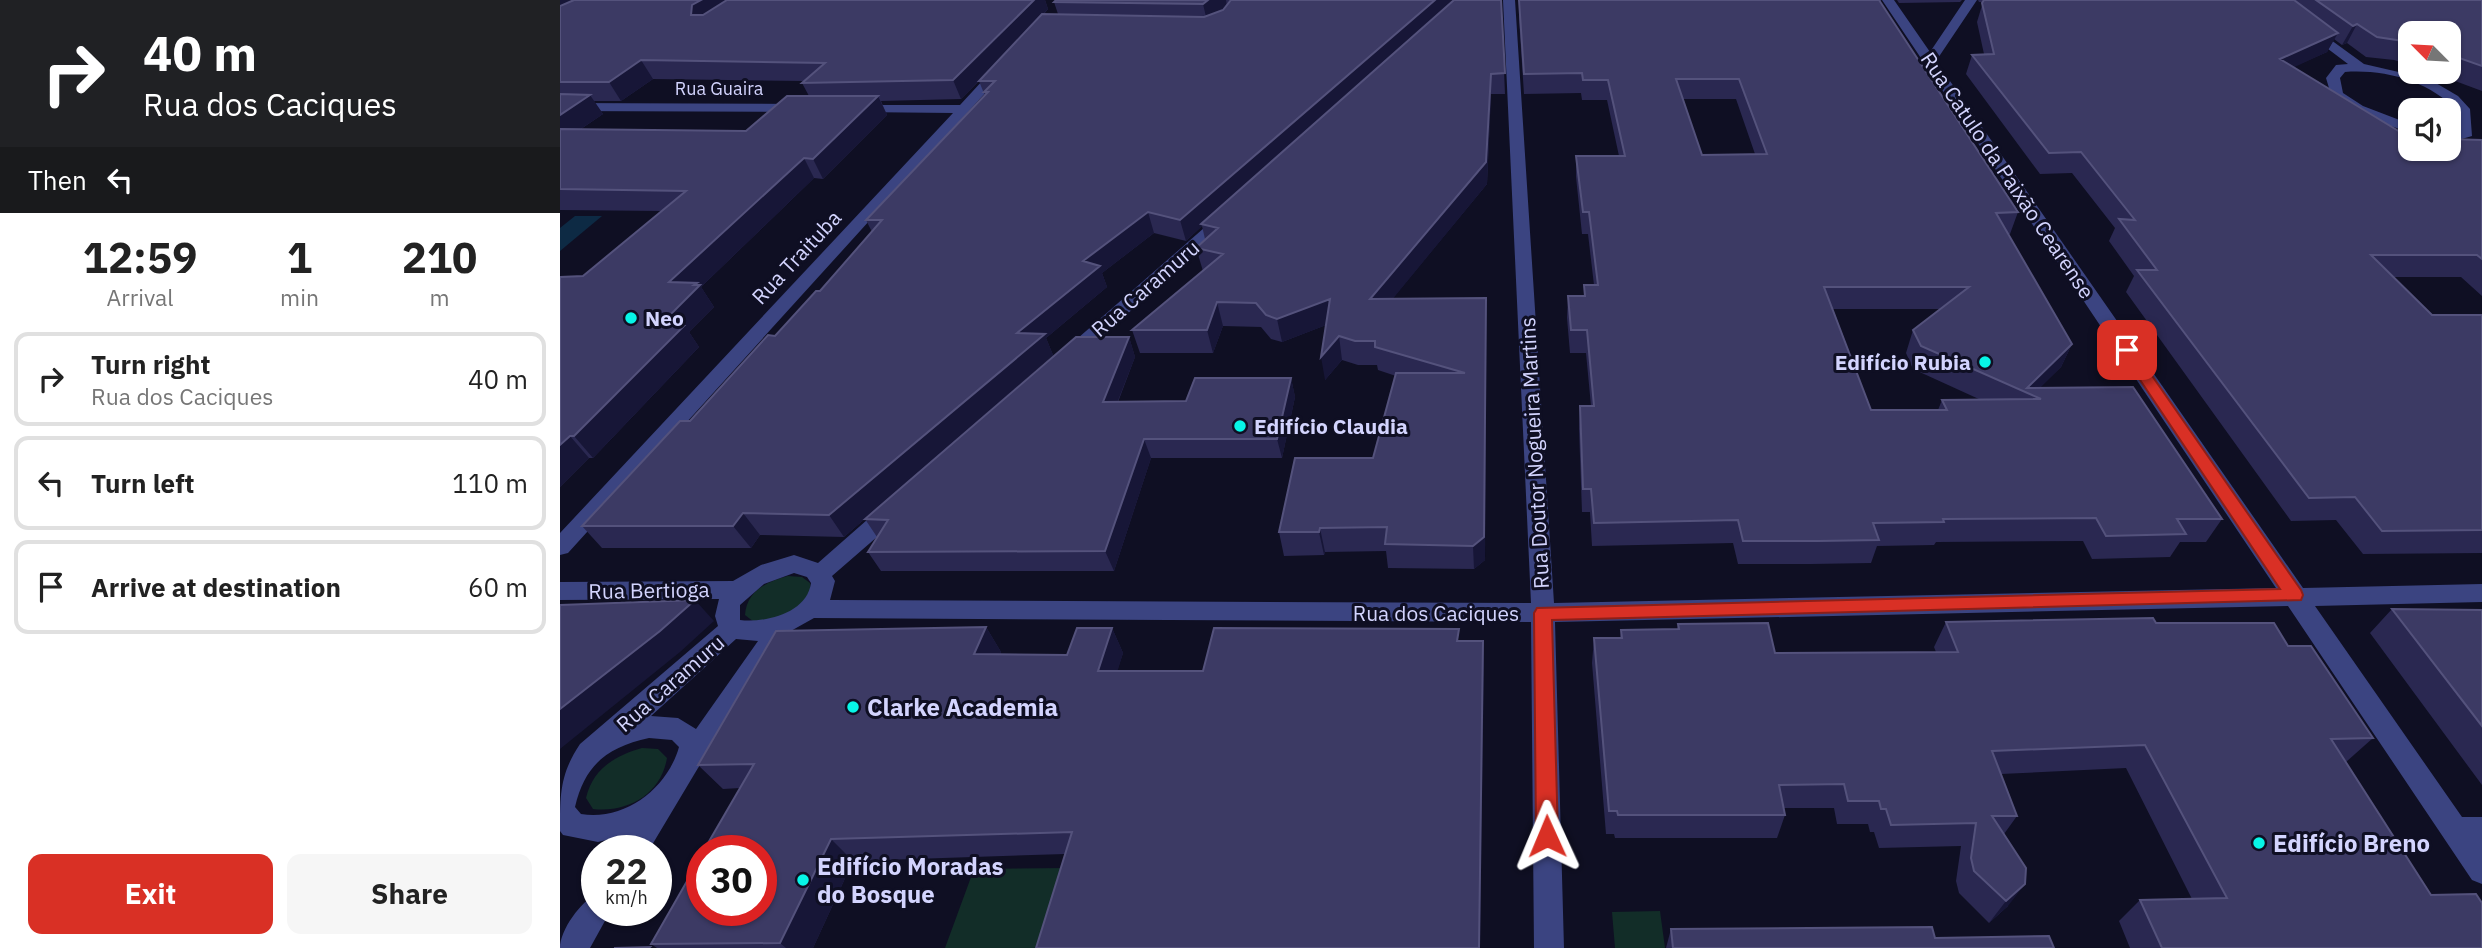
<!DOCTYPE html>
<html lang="en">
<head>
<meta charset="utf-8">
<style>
	:root { --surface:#fff; --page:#f6f6f6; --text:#222; --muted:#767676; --line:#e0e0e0; --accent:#d93025 }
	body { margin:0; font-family:"IBM Plex Sans",sans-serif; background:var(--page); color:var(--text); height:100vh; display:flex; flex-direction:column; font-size:26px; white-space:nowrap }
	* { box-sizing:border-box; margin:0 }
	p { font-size:23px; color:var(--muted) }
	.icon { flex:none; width:38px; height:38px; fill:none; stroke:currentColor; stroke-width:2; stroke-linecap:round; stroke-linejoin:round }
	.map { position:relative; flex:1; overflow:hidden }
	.drawer { display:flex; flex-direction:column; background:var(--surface); width:560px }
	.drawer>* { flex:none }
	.guide { background:#202124; color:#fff; overflow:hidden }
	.needle { width:46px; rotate:294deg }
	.buttons { position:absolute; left:1838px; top:21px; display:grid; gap:14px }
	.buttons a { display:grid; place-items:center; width:63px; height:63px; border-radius:14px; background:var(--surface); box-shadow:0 2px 5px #0004; font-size:35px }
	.speed { position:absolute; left:21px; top:835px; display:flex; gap:14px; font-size:35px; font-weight:700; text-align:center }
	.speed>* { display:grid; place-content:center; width:91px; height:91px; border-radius:50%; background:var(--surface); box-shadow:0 2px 5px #0004; line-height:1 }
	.speed small { font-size:18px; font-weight:400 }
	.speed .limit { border:10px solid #d22; background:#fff; color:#111 }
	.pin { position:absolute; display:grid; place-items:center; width:60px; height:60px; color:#fff; margin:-30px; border-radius:14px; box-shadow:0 4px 10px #0006 }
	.me { position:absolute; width:77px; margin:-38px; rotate:359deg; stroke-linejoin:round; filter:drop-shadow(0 0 5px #0008) }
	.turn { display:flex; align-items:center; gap:24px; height:147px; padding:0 28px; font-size:32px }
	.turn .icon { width:91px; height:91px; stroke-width:2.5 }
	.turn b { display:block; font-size:49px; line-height:60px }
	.then { display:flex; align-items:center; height:66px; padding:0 28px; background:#0003; gap:14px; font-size:26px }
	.eta { display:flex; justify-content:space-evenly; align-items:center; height:119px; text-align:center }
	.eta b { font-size:42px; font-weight:800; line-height:49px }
	.button { display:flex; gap:14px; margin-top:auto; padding:14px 28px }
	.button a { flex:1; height:80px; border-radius:14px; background:var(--accent); color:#fff; font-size:28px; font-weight:800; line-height:80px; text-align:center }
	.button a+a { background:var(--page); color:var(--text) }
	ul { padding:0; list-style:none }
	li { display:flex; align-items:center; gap:21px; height:94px; margin:0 14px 10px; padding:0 14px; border:4px solid var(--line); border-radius:14px }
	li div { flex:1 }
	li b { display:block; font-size:26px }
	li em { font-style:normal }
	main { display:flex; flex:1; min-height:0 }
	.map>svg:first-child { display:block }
	.green { fill:#122d28 }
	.water { fill:#0d2a44 }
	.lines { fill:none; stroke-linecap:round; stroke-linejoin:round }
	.minor { fill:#3b4481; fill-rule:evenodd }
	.wall { fill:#2a2851; fill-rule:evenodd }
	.shaded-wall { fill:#171637 }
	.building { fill:#3c3a64; stroke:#54527c; stroke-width:2; fill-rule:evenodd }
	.route { fill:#d93025; stroke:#8d1f18; stroke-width:2 }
	.poi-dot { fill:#07f5e7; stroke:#0f0f23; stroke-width:2.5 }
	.labels { text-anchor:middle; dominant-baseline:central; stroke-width:6; stroke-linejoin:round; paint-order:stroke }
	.far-street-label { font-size:18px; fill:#d3d4fe; stroke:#0f0f23 }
	.street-label { font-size:21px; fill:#d3d4fe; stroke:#0f0f23 }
	.poi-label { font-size:21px; font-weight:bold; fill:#d3d4fe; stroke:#0f0f23; text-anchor:start }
	.near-poi-label { font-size:24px; font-weight:bold; fill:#d3d4fe; stroke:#0f0f23; text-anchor:start }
</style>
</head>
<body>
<main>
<section class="drawer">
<div class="guide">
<div class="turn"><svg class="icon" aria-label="right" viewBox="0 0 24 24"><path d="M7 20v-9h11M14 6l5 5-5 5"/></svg><div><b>40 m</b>Rua dos Caciques</div></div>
<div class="then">Then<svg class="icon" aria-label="left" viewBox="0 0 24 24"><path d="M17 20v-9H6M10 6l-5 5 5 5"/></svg></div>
</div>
<div class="eta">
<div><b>12:59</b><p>Arrival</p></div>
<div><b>1</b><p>min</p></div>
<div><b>210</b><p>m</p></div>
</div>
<ul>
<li><svg class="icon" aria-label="right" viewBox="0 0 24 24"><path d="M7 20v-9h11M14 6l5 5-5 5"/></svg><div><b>Turn right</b><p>Rua dos Caciques</p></div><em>40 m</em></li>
<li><svg class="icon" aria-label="left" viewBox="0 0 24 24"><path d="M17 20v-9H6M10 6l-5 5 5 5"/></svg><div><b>Turn left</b></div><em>110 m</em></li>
<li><svg class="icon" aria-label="arrive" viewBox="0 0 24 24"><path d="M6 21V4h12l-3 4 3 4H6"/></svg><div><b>Arrive at destination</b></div><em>60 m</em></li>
</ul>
<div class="button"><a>Exit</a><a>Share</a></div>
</section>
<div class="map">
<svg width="1922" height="948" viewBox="0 0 1922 948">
	<rect width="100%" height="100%" fill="#0f0f23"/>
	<path class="green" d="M 228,576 L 242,577 L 250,583 L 251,594 L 227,617 L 194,622 L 185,615 C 187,591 206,582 228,576 Z
		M 82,748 L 98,749 L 107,758 C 101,794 68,813 33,809 L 26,798 C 33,769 54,756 82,748 Z
		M 511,868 L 488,948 L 385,948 L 414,869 Z
		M 1100,911 L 1105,948 L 1055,948 L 1052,912 Z"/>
	<path class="water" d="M 15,216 L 42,216 L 0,251 L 0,228 Z"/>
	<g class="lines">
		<path class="minor" d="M 943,0 L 955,0 L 994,603 L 1716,588 L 1322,0 L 1334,0 L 1370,52 L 1405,0 L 1417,0 L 1376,61 L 1743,588 L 1922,584 L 1922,602 L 1755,606 L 1902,817 L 1922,817 L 1922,884 L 1912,880 L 1728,606 L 995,622 L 1004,948 L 974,948 L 971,622 L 254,618 L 229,632 L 138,768 L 89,850 L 59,850 L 66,835 L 38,842 L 3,835 L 0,831 C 0,794 0,774 20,744 L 158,626 L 155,616 L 159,599 L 0,600 L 0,582 L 173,581 L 201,565 L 234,555 L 258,563 L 324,505 L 340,505 L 343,511 L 340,517 L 272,576 L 275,581 L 270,600 L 971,603 ZM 234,573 L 247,577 L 251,583 C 247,613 206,623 180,620 L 180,605 L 204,584 ZM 176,639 L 198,641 L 136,729 L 118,718 L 91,716 ZM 89,738 L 112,740 L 119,747 C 107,789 65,821 21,814 L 15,807 C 25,764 48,747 89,738 Z
			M 1703,0 L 1716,0 L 1804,64 L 1869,79 L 1898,96 L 1910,109 L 1912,136 L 1888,143 L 1888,135 L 1898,133 L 1897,111 C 1870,81 1824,69 1785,72 L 1780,78 L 1783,93 L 1803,106 L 1850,124 L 1850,133 L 1793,112 L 1772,98 L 1766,78 L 1776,65 L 1788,64 Z
			M 436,66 L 447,69 L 8,553 L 0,555 L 0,533 L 393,113 L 296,112 L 291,111 L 291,105 L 400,105 Z
			M 0,103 L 239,104 L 246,108 L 239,112 L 0,111 Z
			M 666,212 L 674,217 L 672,220 L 516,360 L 502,360 L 500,356 L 502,352 L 660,214 Z
			M 37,894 L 37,910 L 51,910 L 30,948 L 0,948 C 0,930 21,901 37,894 Z"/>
	</g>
	<path class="wall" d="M 0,0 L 485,0 L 488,9 L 484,14 L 498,14 L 494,2 L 496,0 L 941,0 L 945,94 L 931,94 L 927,184 L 832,299 L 926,298 L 925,560 L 914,569 L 828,568 L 826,551 L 765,552 L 764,555 L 724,556 L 719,532 L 813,458 L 836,376 L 818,370 L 817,365 L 798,365 L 782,360 L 765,380 L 766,325 L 722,342 L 711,339 L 701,327 L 663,326 L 653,353 L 580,353 L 572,330 L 643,271 L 636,248 L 645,239 L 642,226 L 626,241 L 594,233 L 542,273 L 547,287 L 486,338 L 493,355 L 284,537 L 200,535 L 191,548 L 42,548 L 22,526 L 130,421 L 260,291 L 312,232 L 306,220 L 425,96 L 419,81 L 401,99 L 321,101 L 327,115 L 263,179 L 254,178 L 141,287 L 154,307 L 129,332 L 139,347 L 33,458 L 29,458 L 0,487 L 23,276 L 102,211 L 0,210 ZM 93,79 L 244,81 L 242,83 L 249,96 L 186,131 L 21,129 L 43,114 L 34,101 L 61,101 Z
		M 959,0 L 1321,0 L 1321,3 L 1458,212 L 1450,234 L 1448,234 L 1512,344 L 1501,367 L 1480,387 L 1662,519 L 1646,542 L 1620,542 L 1610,557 L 1532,559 L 1523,541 L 1376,542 L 1374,545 L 1317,546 L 1311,563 L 1251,564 L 1178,564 L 1173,543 L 1032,546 L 1030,512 L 1022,512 L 1019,429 L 1020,406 L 1031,406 L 1026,353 L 1010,353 L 1007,318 L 1008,296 L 1024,296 L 1024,285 L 1034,285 L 1028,234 L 1022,234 L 1016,177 L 1016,156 L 1059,156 L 1047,100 L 1022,100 L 1021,93 L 964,94 L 959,19 ZM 1123,99 L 1176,99 L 1195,154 L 1142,155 ZM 1273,309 L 1380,309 L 1353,330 L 1346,353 L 1353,369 L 1421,400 L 1382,400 L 1378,410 L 1311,410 Z
		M 1337,0 L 1402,0 L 1400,2 L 1339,3 Z
		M 1418,0 L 1922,0 L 1922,91 L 1871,72 L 1888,72 L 1888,33 L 1850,33 L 1850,65 L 1834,60 L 1806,57 L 1787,43 L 1782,45 L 1774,39 L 1767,52 L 1733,67 L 1848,138 L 1922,140 L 1922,296 L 1901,277 L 1834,277 L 1872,315 L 1922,315 L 1922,553 L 1803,554 L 1776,520 L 1731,521 L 1566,292 L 1574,276 L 1549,241 L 1555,228 L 1512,173 L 1480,174 L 1406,74 L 1412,55 L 1424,54 L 1417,22 L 1423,2 L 1419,2 Z
		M 569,337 L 575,357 L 558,402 L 626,401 L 731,378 L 735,397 L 722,458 L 591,458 L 554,571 L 321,571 L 308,552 L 317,537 L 305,519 Z
		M 1832,609 L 1922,610 L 1922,785 L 1810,633 Z
		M 1386,622 L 1596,623 L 1728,646 L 1813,738 L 1786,762 L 1871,895 L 1922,948 L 1570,948 L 1559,921 L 1580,900 L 1632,899 L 1566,768 L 1441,774 L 1457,816 L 1444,834 L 1448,906 L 1429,923 L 1399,893 L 1396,881 L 1401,846 L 1319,848 L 1314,832 L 1310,832 L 1308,824 L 1277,824 L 1274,808 L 1224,808 L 1225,815 L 1217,838 L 1055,838 L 1054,834 L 1046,834 L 1032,663 L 1034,638 L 1060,638 L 1061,630 L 1117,629 L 1118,624 L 1215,653 L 1376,652 L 1374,647 Z
		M 426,627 L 441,652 L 440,655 L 507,655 L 552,628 L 563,653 L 557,671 L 643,671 L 899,641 L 924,665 L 505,854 L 293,861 L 253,948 L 97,948 L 91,944 L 180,788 L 163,789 L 138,765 Z
		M 1111,929 L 1375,938 L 1494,948 L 1106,948 Z"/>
	<path class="shaded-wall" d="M 0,0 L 37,0 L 0,17 Z
		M 141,0 L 167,0 L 141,33 L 131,15 L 132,5 Z
		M 474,0 L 485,0 L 488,9 L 401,99 L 393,80 Z
		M 648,0 L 666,0 L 667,7 L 647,21 L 643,4 Z
		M 875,0 L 896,0 L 641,224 L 642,226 L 626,241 L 620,220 Z
		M 1797,24 L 1787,43 L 1782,45 L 1793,26 Z
		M 1778,33 L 1767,52 L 1709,79 L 1720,59 Z
		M 81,60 L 93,79 L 61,101 L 49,82 Z
		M 931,74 L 931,94 L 927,184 L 813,323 L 810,299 Z
		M 30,95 L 43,114 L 0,143 L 0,115 Z
		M 318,96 L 327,115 L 263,179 L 253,159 Z
		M 244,158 L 254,178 L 141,287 L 154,307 L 129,332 L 139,347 L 33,458 L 14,436 L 100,325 L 109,282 Z
		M 588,212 L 594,233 L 542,273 L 547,287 L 486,338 L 493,355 L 284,537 L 269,515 L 457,333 L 523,261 Z
		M 926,298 L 925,560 L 914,569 L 913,546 Z
		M 770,299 L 774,322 L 722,342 L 717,319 Z
		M 657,302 L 663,326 L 653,353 L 647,330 Z
		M 779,336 L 782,360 L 765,380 L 761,357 Z
		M 569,337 L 575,357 L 550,421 L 543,402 Z
		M 1512,344 L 1501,367 L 1473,395 L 1467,388 Z
		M 731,378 L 735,397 L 722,458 L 717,439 Z
		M 10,436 L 29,458 L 0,487 L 0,445 Z
		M 584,439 L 591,458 L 554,571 L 545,551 Z
		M 183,513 L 200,535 L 191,548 L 173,526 Z
		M 760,528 L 765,552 L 764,555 L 759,532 Z
		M 135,600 L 154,621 L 120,652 L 0,749 L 0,709 Z
		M 426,627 L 441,652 L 430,679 L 414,654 Z
		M 552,628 L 563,653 L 550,696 L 538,671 Z
		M 923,641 L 924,665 L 920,948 L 919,948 Z
		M 271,839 L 293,861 L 253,948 L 226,948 L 220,943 Z
		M 1465,884 L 1448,906 L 1429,923 L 1446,901 Z"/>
	<path class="building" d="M 14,0 L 141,0 L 132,5 L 131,15 L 143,15 L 167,0 L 474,0 L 393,80 L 242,83 L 265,63 L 81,60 L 49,82 L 0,82 L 0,6 Z
		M 496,0 L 648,0 L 643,4 L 494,2 Z
		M 671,0 L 875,0 L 620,220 L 588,212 L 523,261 L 540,266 L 457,333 L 485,334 L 269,515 L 183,513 L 173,526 L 22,526 L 120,421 L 130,421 L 208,335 L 215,336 L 256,291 L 260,291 L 322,220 L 306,220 L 428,92 L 424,92 L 435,81 L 419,81 L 482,14 L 644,17 L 663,10 Z
		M 894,0 L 941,0 L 945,73 L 931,74 L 926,162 L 810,299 L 926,298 L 924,537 L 913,546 L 825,544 L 827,527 L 760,528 L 759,532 L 719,532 L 735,458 L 813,458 L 836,373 L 905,373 L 815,347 L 815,341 L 795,341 L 779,336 L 761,357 L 770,299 L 717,319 L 706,315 L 696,303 L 657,302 L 647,330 L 572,330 L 663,254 L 636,248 L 658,228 L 641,224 Z
		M 959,0 L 1319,0 L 1458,212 L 1436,213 L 1512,344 L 1467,388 L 1573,387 L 1662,519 L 1617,519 L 1626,534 L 1546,536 L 1536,518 L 1383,519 L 1384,522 L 1313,523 L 1319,540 L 1258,541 L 1183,541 L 1178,520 L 1034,523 L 1031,489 L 1023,489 L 1020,406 L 1034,406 L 1027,330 L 1011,330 L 1008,296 L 1025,296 L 1024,285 L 1038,285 L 1029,212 L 1023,212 L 1016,156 L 1065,156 L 1048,80 L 1023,80 L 1022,73 L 964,74 ZM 1116,79 L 1179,79 L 1207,154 L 1142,155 ZM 1264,287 L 1409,287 L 1353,330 L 1361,346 L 1481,399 L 1382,400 L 1387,410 L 1311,410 Z
		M 1424,0 L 1734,0 L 1778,33 L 1720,59 L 1850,138 L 1850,149 L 1888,149 L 1888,139 L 1922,140 L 1922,259 L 1917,255 L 1811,255 L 1872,315 L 1922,315 L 1922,530 L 1822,531 L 1795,497 L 1749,498 L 1577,270 L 1597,270 L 1559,219 L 1575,220 L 1521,152 L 1489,153 L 1412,55 L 1434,54 L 1422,3 Z
		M 1756,0 L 1922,0 L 1922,66 L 1888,54 L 1888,33 L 1850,33 L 1850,42 L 1817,37 L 1797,24 L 1793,26 Z
		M 0,94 L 30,95 L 0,115 Z
		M 227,96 L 318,96 L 253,159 L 244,158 L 109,282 L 137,283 L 134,285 L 140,285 L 100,325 L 124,326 L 14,436 L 10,436 L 0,445 L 0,277 L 23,276 L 126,191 L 0,189 L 0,129 L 186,131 Z
		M 516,337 L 569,337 L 543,402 L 626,401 L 635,378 L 731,378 L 717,439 L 584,439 L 545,551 L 308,552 L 328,520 L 305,519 Z
		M 135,600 L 100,631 L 0,709 L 0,605 Z
		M 1832,609 L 1922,610 L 1922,726 Z
		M 1593,618 L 1596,623 L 1714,623 L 1728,646 L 1751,646 L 1813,738 L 1771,739 L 1871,895 L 1916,894 L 1922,903 L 1922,948 L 1602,948 L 1580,900 L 1667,898 L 1585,745 L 1432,751 L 1457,816 L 1432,816 L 1466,868 L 1465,884 L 1446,901 L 1414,871 L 1411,858 L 1416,823 L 1331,825 L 1326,809 L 1321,809 L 1319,801 L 1288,801 L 1284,784 L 1219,785 L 1225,815 L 1058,815 L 1057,811 L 1049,811 L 1034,638 L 1062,638 L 1061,630 L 1119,629 L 1118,624 L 1208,623 L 1215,653 L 1398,652 L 1386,622 Z
		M 426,627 L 414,654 L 507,655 L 517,628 L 552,628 L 538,671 L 643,671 L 654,628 L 899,629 L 897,641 L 923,641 L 919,948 L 476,948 L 512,832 L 271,839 L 220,943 L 91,944 L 142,855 L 142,910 L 201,910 L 201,850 L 144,850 L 194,764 L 138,765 L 216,631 Z
		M 1372,927 L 1375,938 L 1489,936 L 1494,948 L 1113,948 L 1111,929 Z
		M 90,947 L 89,948 L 54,948 Z"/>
	<path class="route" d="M 1567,346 L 1572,347 L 1741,590 L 1743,595 L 1741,600 L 992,620 L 998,836 L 995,844 L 987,847 L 980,844 L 976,836 L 974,613 L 977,608 L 1720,589 L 1560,350 Z"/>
	<g class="poi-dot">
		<circle cx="71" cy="318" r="7"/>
		<circle cx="1425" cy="362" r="7"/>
		<circle cx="680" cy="426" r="7"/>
		<circle cx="293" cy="707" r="7"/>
		<circle cx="1699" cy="843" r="7"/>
		<circle cx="243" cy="880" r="7"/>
	</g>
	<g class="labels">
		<g class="far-street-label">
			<text x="159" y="88">Rua Guaira</text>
		</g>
		<g class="street-label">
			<text transform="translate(1448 175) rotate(56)">Rua Catulo da Paixão Cearense</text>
			<text transform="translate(236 257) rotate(-47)">Rua Traituba</text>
			<text transform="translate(585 288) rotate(-41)">Rua Caramuru</text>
			<text transform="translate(974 453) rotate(-93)">Rua Doutor Nogueira Martins</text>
			<text transform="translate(89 590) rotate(-1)">Rua Bertioga</text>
			<text x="876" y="613">Rua dos Caciques</text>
			<text transform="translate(110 683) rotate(-41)">Rua Caramuru</text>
		</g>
		<g class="poi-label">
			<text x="85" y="318">Neo</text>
			<text x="1411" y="362" text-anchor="end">Edifício Rubia</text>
			<text x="694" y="426">Edifício Claudia</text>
		</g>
		<g class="near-poi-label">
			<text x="307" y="707">Clarke Academia</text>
			<text x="1713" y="843">Edifício Breno</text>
			<text x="257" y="866">Edifício Moradas<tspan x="257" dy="28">do Bosque</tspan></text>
		</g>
	</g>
</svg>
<div class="buttons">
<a><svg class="needle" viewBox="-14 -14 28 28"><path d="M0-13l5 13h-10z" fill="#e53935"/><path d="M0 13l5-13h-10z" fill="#767676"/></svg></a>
<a><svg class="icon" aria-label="sound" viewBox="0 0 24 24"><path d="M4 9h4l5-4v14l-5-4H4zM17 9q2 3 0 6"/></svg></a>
</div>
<div class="speed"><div>22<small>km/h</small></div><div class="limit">30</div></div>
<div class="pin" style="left:1567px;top:350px;background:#d93025"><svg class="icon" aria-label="arrive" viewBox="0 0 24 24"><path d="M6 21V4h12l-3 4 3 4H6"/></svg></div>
<svg class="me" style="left:987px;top:836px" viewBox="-20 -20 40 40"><path d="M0-17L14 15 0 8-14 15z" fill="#d93025" stroke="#fff" stroke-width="4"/></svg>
</div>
</main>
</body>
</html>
